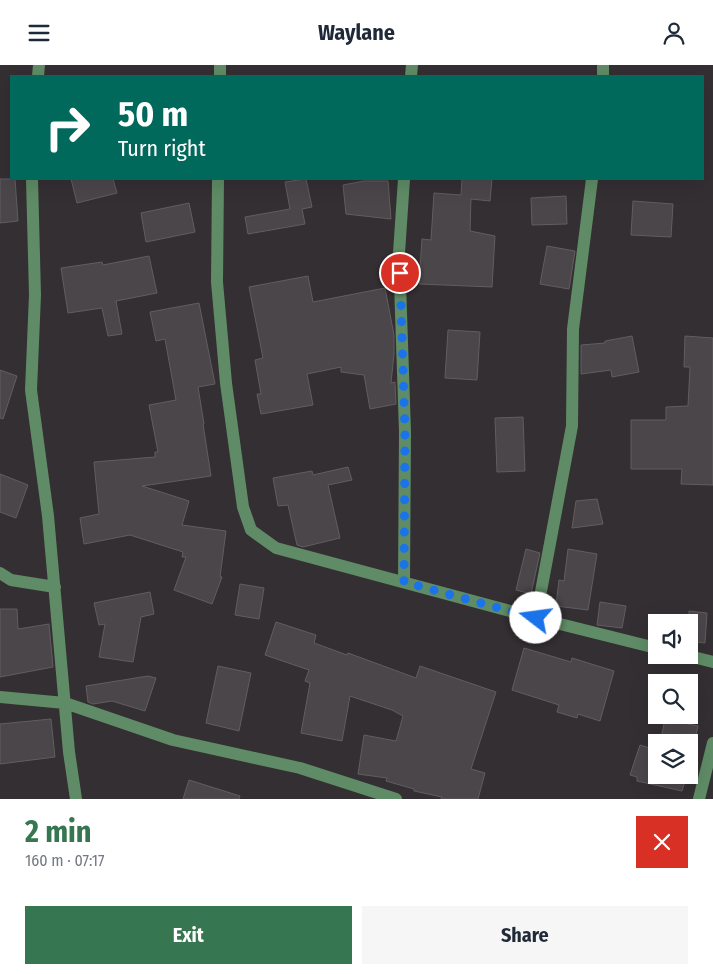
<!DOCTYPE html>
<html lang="en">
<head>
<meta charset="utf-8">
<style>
	:root { --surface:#fff; --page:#f6f6f7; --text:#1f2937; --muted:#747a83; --accent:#367752 }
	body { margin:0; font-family:"Fira Sans Condensed",sans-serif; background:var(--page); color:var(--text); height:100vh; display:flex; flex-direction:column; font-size:19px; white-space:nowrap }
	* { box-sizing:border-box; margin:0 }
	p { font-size:16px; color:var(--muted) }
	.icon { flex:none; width:28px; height:28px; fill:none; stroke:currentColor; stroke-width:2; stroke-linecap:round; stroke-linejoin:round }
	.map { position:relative; height:734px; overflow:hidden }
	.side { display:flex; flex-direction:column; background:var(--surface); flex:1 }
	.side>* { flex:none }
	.top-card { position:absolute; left:10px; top:10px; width:694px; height:105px; border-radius:0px; box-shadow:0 5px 20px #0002; background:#00695c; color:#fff; overflow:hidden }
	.fabs { position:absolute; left:648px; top:549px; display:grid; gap:10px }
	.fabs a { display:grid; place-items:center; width:50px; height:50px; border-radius:0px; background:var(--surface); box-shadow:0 5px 20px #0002; font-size:25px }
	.pin { position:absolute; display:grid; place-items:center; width:42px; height:42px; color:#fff; margin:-21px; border:2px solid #fff; border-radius:50%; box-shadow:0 1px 5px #0007 }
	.me { position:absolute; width:55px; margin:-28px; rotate:285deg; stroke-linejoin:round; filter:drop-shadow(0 0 4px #0008) }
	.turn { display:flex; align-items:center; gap:18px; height:105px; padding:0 25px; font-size:22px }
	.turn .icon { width:65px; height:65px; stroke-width:2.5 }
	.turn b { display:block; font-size:35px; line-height:42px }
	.round { display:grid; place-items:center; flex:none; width:52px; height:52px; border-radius:0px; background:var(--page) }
	.overview { display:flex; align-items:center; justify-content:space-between; height:85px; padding:0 25px }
	h1 { font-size:30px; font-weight:700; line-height:38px; color:var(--accent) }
	.action { display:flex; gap:10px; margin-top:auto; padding:10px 25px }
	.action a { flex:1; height:58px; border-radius:0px; background:var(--accent); color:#fff; font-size:20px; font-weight:700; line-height:58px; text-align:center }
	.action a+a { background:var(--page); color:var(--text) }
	header { display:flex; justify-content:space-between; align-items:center; height:65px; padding:0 25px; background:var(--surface); font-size:22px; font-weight:700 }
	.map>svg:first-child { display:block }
	.building { fill:#4b464a; stroke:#635d61 }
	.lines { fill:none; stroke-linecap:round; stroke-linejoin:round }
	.minor { stroke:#5f8c66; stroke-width:12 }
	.route { stroke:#1a73e8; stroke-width:9; stroke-dasharray:0 16.2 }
</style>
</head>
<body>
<header><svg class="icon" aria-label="menu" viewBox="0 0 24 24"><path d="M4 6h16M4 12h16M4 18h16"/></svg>Waylane<svg class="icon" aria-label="person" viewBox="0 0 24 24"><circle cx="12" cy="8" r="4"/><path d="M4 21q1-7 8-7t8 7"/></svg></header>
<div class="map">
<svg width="713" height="734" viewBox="0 0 713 734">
	<rect width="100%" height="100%" fill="#342f32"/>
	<path class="building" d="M 0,114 L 15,114 L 18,156 L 0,158 Z
		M 71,114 L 113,114 L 117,128 L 77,138 Z
		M 306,114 L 312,142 L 302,144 L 305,159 L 248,169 L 245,152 L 290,144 L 285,117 Z
		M 462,114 L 492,114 L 490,136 L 471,134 L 470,166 L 495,171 L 492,222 L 419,219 L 422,174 L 431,175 L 434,128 L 461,130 Z
		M 364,116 L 388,116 L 391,154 L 346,149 L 343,120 Z
		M 566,131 L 567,159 L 532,160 L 531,133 Z
		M 633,136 L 673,139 L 671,172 L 631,170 Z
		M 189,138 L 195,167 L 146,177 L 141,148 Z
		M 547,181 L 575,186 L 569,224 L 540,219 Z
		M 149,191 L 157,228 L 116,236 L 122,269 L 108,271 L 102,243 L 68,248 L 61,203 L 102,197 L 103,200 Z
		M 308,211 L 313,237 L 385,223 L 394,270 L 394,289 L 391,318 L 395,317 L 396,339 L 370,344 L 364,310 L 341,307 L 341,302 L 307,309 L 313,340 L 261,349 L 257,329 L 261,329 L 255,295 L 263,293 L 249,222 Z
		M 199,238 L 215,319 L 198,322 L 204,359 L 203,359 L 211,411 L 142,421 L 189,436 L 182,460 L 226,466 L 220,512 L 222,512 L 212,539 L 174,525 L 186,492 L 182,492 L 183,487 L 130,470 L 84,479 L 80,453 L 99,449 L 94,397 L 155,392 L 155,387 L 158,387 L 149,340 L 176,335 L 165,274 L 156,276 L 150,247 Z
		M 448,265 L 480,267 L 477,315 L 445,313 Z
		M 632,271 L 639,307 L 612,312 L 611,305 L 581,309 L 581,280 L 605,278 L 605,276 Z
		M 685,271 L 713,273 L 713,420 L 681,419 L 682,404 L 631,404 L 631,355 L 666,355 L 666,342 L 688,341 L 690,302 L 684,302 Z
		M 0,305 L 17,311 L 3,354 L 0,353 Z
		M 523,352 L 525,406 L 497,407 L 495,353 Z
		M 348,402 L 352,415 L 328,420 L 340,473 L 303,482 L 297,480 L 288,440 L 278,441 L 273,413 L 312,406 L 313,410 Z
		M 0,409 L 28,420 L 16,453 L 0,447 Z
		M 597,434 L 603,459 L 572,463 L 576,436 Z
		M 526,484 L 540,488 L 531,529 L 516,525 Z
		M 568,484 L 597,489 L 588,545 L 556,541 L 559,515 L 564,516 Z
		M 240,519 L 264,523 L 259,554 L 235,550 Z
		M 150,527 L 154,549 L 141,552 L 133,597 L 99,592 L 105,559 L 99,560 L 94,538 Z
		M 600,537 L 626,541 L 622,563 L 597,560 Z
		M 0,544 L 17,544 L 18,564 L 49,559 L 53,602 L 0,612 Z
		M 689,546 L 707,548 L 705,578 L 689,576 Z
		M 276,557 L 316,570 L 314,578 L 347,590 L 348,588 L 416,613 L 420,601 L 496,627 L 471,704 L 485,708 L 478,734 L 441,734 L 442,732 L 414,726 L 414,724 L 386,716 L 387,713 L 358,709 L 364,670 L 396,676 L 403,651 L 392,645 L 350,631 L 342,676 L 301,668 L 310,618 L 305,616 L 309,605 L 265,590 Z
		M 524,583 L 571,597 L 572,593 L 614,606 L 600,656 L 578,649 L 577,653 L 557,647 L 559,640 L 512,625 Z
		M 218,601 L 251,608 L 239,666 L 206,658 Z
		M 148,611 L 156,613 L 145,646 L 112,636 L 93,639 L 88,637 L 86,621 Z
		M 51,654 L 55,692 L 0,699 L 0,659 Z
		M 665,654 L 698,661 L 694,678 L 660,678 Z
		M 640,680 L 656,685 L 656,710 L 687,710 L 682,726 L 637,716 L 637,712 L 630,710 Z
		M 189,715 L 240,731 L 239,734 L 183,734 Z"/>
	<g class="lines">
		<path class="minor" d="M 38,11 L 39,0
			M 220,11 L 220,0
			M 411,11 L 412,0
			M 603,11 L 603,0
			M 32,114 L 35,230 L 31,325 L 48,451 L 69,687 L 76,734
			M 218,114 L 217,217 L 226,318 L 243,442 L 251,465 L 276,483 L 536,553 L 656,583
			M 404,114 L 399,188 L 405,367 L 404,517
			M 0,508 L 11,515 L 55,522
			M 536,553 L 572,361 L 573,264 L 592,114
			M 685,590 L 713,597
			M 0,632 L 65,638 L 173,675 L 300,703 L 396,734
			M 699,734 L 713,678"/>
	</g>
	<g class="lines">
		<path class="route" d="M 400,208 L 405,366 L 404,517 L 536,553"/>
	</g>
</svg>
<div class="fabs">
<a><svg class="icon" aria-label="sound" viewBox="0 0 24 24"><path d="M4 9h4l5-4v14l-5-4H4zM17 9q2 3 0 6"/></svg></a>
<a><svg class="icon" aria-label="search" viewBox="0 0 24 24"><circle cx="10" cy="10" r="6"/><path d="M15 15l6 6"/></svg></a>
<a><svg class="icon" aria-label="layers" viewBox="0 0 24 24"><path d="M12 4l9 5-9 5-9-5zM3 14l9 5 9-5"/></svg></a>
</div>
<div class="pin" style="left:400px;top:208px;background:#d93025"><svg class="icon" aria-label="arrive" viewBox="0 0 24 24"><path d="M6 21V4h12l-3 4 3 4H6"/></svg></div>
<svg class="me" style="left:536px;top:553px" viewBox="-20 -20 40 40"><circle r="19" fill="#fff"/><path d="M0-13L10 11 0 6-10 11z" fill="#1a73e8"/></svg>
<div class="top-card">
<div class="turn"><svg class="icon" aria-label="right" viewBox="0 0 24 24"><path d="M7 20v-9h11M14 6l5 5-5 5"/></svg><div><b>50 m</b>Turn right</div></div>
</div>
</div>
<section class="side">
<div class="overview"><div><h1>2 min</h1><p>160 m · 07:17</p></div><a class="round" style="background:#d93025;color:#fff"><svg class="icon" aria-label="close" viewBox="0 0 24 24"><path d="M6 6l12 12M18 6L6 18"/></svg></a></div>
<div class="action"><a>Exit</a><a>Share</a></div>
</section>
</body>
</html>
